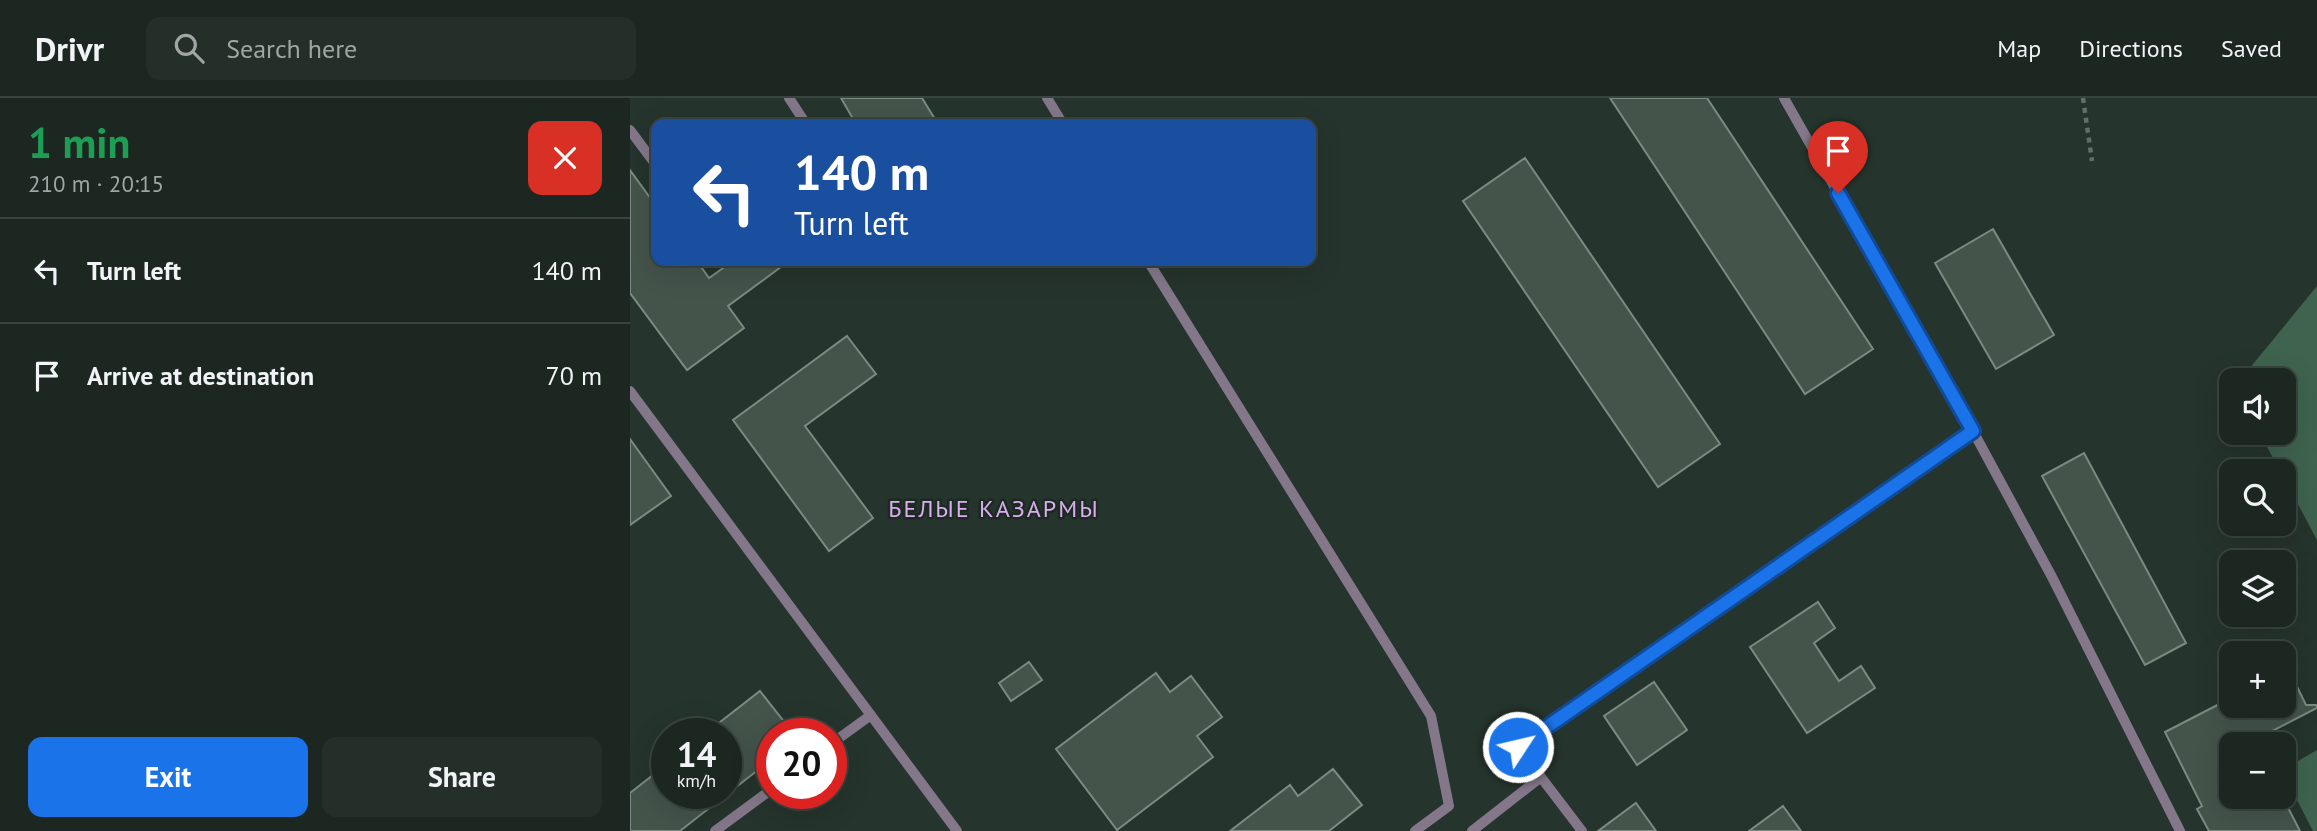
<!DOCTYPE html>
<html lang="en">
<head>
<meta charset="utf-8">
<style>
	:root { --surface:#1c2721; --page:#252f2a; --text:#f1f3f6; --muted:#a0a5a5; --line:#3a443f; --accent:#1a73e8 }
	body { margin:0; font-family:"PT Sans",sans-serif; background:var(--page); color:var(--text); height:100vh; display:flex; flex-direction:column; font-size:26px; white-space:nowrap }
	* { box-sizing:border-box; margin:0 }
	p { font-size:23px; color:var(--muted) }
	.icon { flex:none; width:38px; height:38px; fill:none; stroke:currentColor; stroke-width:2; stroke-linecap:round; stroke-linejoin:round }
	.map { position:relative; flex:1; overflow:hidden }
	.side { display:flex; flex-direction:column; background:var(--surface); width:630px }
	.side>* { flex:none }
	.banner { position:absolute; left:21px; top:21px; width:665px; height:147px; border-radius:14px; box-shadow:0 7px 28px #0002,0 0 0 2px var(--line); background:#1a4fa0; color:#fff; overflow:hidden }
	.fabs { position:absolute; left:1589px; top:270px; display:grid; gap:14px }
	.fabs a { display:grid; place-items:center; width:77px; height:77px; border-radius:14px; background:var(--surface); box-shadow:0 7px 28px #0002,0 0 0 2px var(--line); font-size:35px }
	.speed { position:absolute; left:21px; top:620px; display:flex; gap:14px; font-size:35px; font-weight:700; text-align:center }
	.speed>* { display:grid; place-content:center; width:91px; height:91px; border-radius:50%; background:var(--surface); box-shadow:0 7px 28px #0002,0 0 0 2px var(--line); line-height:1 }
	.speed small { font-size:18px; font-weight:400 }
	.speed .limit { border:10px solid #d22; background:#fff; color:#111 }
	.pin { position:absolute; display:grid; place-items:center; width:60px; height:60px; color:#fff; margin:-72px -30px; border-radius:50% 50% 50% 0; rotate:-45deg; box-shadow:0 0 7px #0007 }
	.pin .icon { rotate:45deg }
	.me { position:absolute; width:77px; margin:-38px; rotate:55deg; stroke-linejoin:round; filter:drop-shadow(0 0 5px #0008) }
	.turn { display:flex; align-items:center; gap:24px; height:147px; padding:0 28px; font-size:32px }
	.turn .icon { width:91px; height:91px; stroke-width:2.5 }
	.turn b { display:block; font-size:49px; line-height:60px }
	.round { display:grid; place-items:center; flex:none; width:74px; height:74px; border-radius:14px; background:var(--page) }
	.head { display:flex; align-items:center; justify-content:space-between; height:119px; padding:0 28px }
	h1 { font-size:42px; font-weight:600; line-height:52px; color:#1e9e55 }
	.cta { display:flex; gap:14px; margin-top:auto; padding:14px 28px }
	.cta a { flex:1; height:80px; border-radius:14px; background:var(--accent); color:#fff; font-size:28px; font-weight:600; line-height:80px; text-align:center }
	.cta a+a { background:var(--page); color:var(--text) }
	ul { padding:0; list-style:none }
	li { display:flex; align-items:center; gap:21px; height:105px; padding:0 28px; border-top:2px solid var(--line) }
	li div { flex:1 }
	li b { display:block; font-size:26px }
	li em { font-style:normal }
	header { display:flex; align-items:center; gap:42px; box-sizing:border-box; height:98px; padding:0 35px; background:var(--surface); border-bottom:2px solid var(--line) }
	header strong { font-size:33px }
	nav { display:flex; gap:38px; margin-inline-start:auto; font-size:24px }
	.search { width:490px; height:63px; background:var(--page); display:flex; align-items:center; gap:18px; box-sizing:border-box; padding:0 24px; border-radius:14px; color:var(--muted); font-size:26px }
	main { display:flex; flex:1; min-height:0 }
	.map>svg:first-child { display:block }
	.green { fill:#3f634f }
	.building { fill:#44544b; stroke:#7a8b81; stroke-width:2 }
	.lines { fill:none; stroke-linecap:round; stroke-linejoin:round }
	.path { stroke:#637069; stroke-width:4.5; stroke-dasharray:5 5; stroke-linecap:butt }
	.service { stroke:#837789; stroke-width:10 }
	.route-casing { stroke:#114b97; stroke-width:18 }
	.route { stroke:#1a73e8; stroke-width:12 }
	.labels { text-anchor:middle; dominant-baseline:central; stroke-width:5; stroke-linejoin:round; paint-order:stroke }
	.quarter-label { font-size:24px; letter-spacing:2px; fill:#d9adee; stroke:#1c2a22 }
</style>
</head>
<body>
<header>
<strong>Drivr</strong>
<div class="search"><svg class="icon" aria-label="search" viewBox="0 0 24 24"><circle cx="10" cy="10" r="6"/><path d="M15 15l6 6"/></svg>Search here</div>
<nav><a>Map</a><a>Directions</a><a>Saved</a></nav>
</header>
<main>
<section class="side">
<div class="head"><div><h1>1 min</h1><p>210 m · 20:15</p></div><a class="round" style="background:#d93025;color:#fff"><svg class="icon" aria-label="close" viewBox="0 0 24 24"><path d="M6 6l12 12M18 6L6 18"/></svg></a></div>
<ul>
<li><svg class="icon" aria-label="left" viewBox="0 0 24 24"><path d="M17 20v-9H6M10 6l-5 5 5 5"/></svg><div><b>Turn left</b></div><em>140 m</em></li>
<li><svg class="icon" aria-label="arrive" viewBox="0 0 24 24"><path d="M6 21V4h12l-3 4 3 4H6"/></svg><div><b>Arrive at destination</b></div><em>70 m</em></li>
</ul>
<div class="cta"><a>Exit</a><a>Share</a></div>
</section>
<div class="map">
<svg width="1687" height="733" viewBox="0 0 1687 733">
	<rect width="100%" height="100%" fill="#25342c"/>
	<path class="green" d="M 1687,188 L 1687,442 L 1654,380 L 1654,373 L 1650,373 L 1629,334 L 1654,334 L 1654,282 L 1610,282 Z
		M 1687,652 L 1687,733 L 1683,733 L 1654,677 L 1654,671 Z"/>
	<path class="building" d="M 211,0 L 292,0 L 308,26 L 226,26 Z
		M 980,0 L 1077,0 L 1243,251 L 1175,296 Z
		M 895,60 L 1090,346 L 1028,389 L 833,103 Z
		M 0,72 L 26,108 L 26,163 L 67,163 L 79,180 L 103,163 L 159,163 L 98,208 L 114,230 L 57,272 L 0,195 Z
		M 1363,131 L 1424,237 L 1366,271 L 1305,165 Z
		M 217,238 L 246,276 L 175,328 L 243,420 L 199,453 L 103,322 Z
		M 0,341 L 41,398 L 0,427 Z
		M 1454,355 L 1556,545 L 1515,567 L 1412,378 Z
		M 1188,504 L 1205,530 L 1184,545 L 1209,583 L 1231,568 L 1245,590 L 1177,635 L 1120,549 Z
		M 1654,562 L 1676,607 L 1687,607 L 1687,610 L 1617,646 L 1601,646 L 1601,698 L 1652,698 L 1670,733 L 1579,733 L 1567,711 L 1572,708 L 1535,634 L 1601,600 L 1601,607 L 1654,607 Z
		M 399,564 L 412,582 L 381,603 L 369,585 Z
		M 526,575 L 540,594 L 561,578 L 592,619 L 567,638 L 583,659 L 487,732 L 426,651 Z
		M 1024,584 L 1057,632 L 1007,667 L 974,618 Z
		M 130,593 L 163,635 L 142,635 L 142,661 L 50,733 L 0,733 L 0,695 L 37,666 L 37,695 L 96,695 L 96,635 L 76,635 Z
		M 703,671 L 732,707 L 699,733 L 600,733 L 660,687 L 668,698 Z
		M 1006,705 L 1026,733 L 968,733 Z
		M 1153,708 L 1171,733 L 1119,733 Z"/>
	<g class="lines">
		<path class="path" d="M 1453,0 L 1462,63"/>
		<path class="service" d="M 159,0 L 176,26
			M 417,0 L 433,26
			M 1154,0 L 1343,333 L 1422,479 L 1550,733
			M 0,32 L 26,67
			M 518,163 L 801,618 L 819,708 L 785,733
			M 0,293 L 327,733
			M 201,646 L 241,617
			M 85,733 L 142,691
			M 842,733 L 911,679
			M 952,733 L 888,649 L 1343,333"/>
	</g>
	<g class="lines">
		<g class="route-casing">
			<path id="route" d="M 888,649 L 1343,333 L 1208,95"/>
		</g>
		<use href="#route" class="route"/>
	</g>
	<g class="labels">
		<g class="quarter-label">
			<text x="364" y="410">БЕЛЫЕ КАЗАРМЫ</text>
		</g>
	</g>
</svg>
<div class="fabs">
<a><svg class="icon" aria-label="sound" viewBox="0 0 24 24"><path d="M4 9h4l5-4v14l-5-4H4zM17 9q2 3 0 6"/></svg></a>
<a><svg class="icon" aria-label="search" viewBox="0 0 24 24"><circle cx="10" cy="10" r="6"/><path d="M15 15l6 6"/></svg></a>
<a><svg class="icon" aria-label="layers" viewBox="0 0 24 24"><path d="M12 4l9 5-9 5-9-5zM3 14l9 5 9-5"/></svg></a>
<a>+</a>
<a>−</a>
</div>
<div class="speed"><div>14<small>km/h</small></div><div class="limit">20</div></div>
<div class="pin" style="left:1208px;top:95px;background:#d93025"><svg class="icon" aria-label="arrive" viewBox="0 0 24 24"><path d="M6 21V4h12l-3 4 3 4H6"/></svg></div>
<svg class="me" style="left:888px;top:649px" viewBox="-20 -20 40 40"><circle r="17" fill="#1a73e8" stroke="#fff" stroke-width="3"/><path d="M0-11L8 9 0 5-8 9z" fill="#fff"/></svg>
<div class="banner">
<div class="turn"><svg class="icon" aria-label="left" viewBox="0 0 24 24"><path d="M17 20v-9H6M10 6l-5 5 5 5"/></svg><div><b>140 m</b>Turn left</div></div>
</div>
</div>
</main>
</body>
</html>
